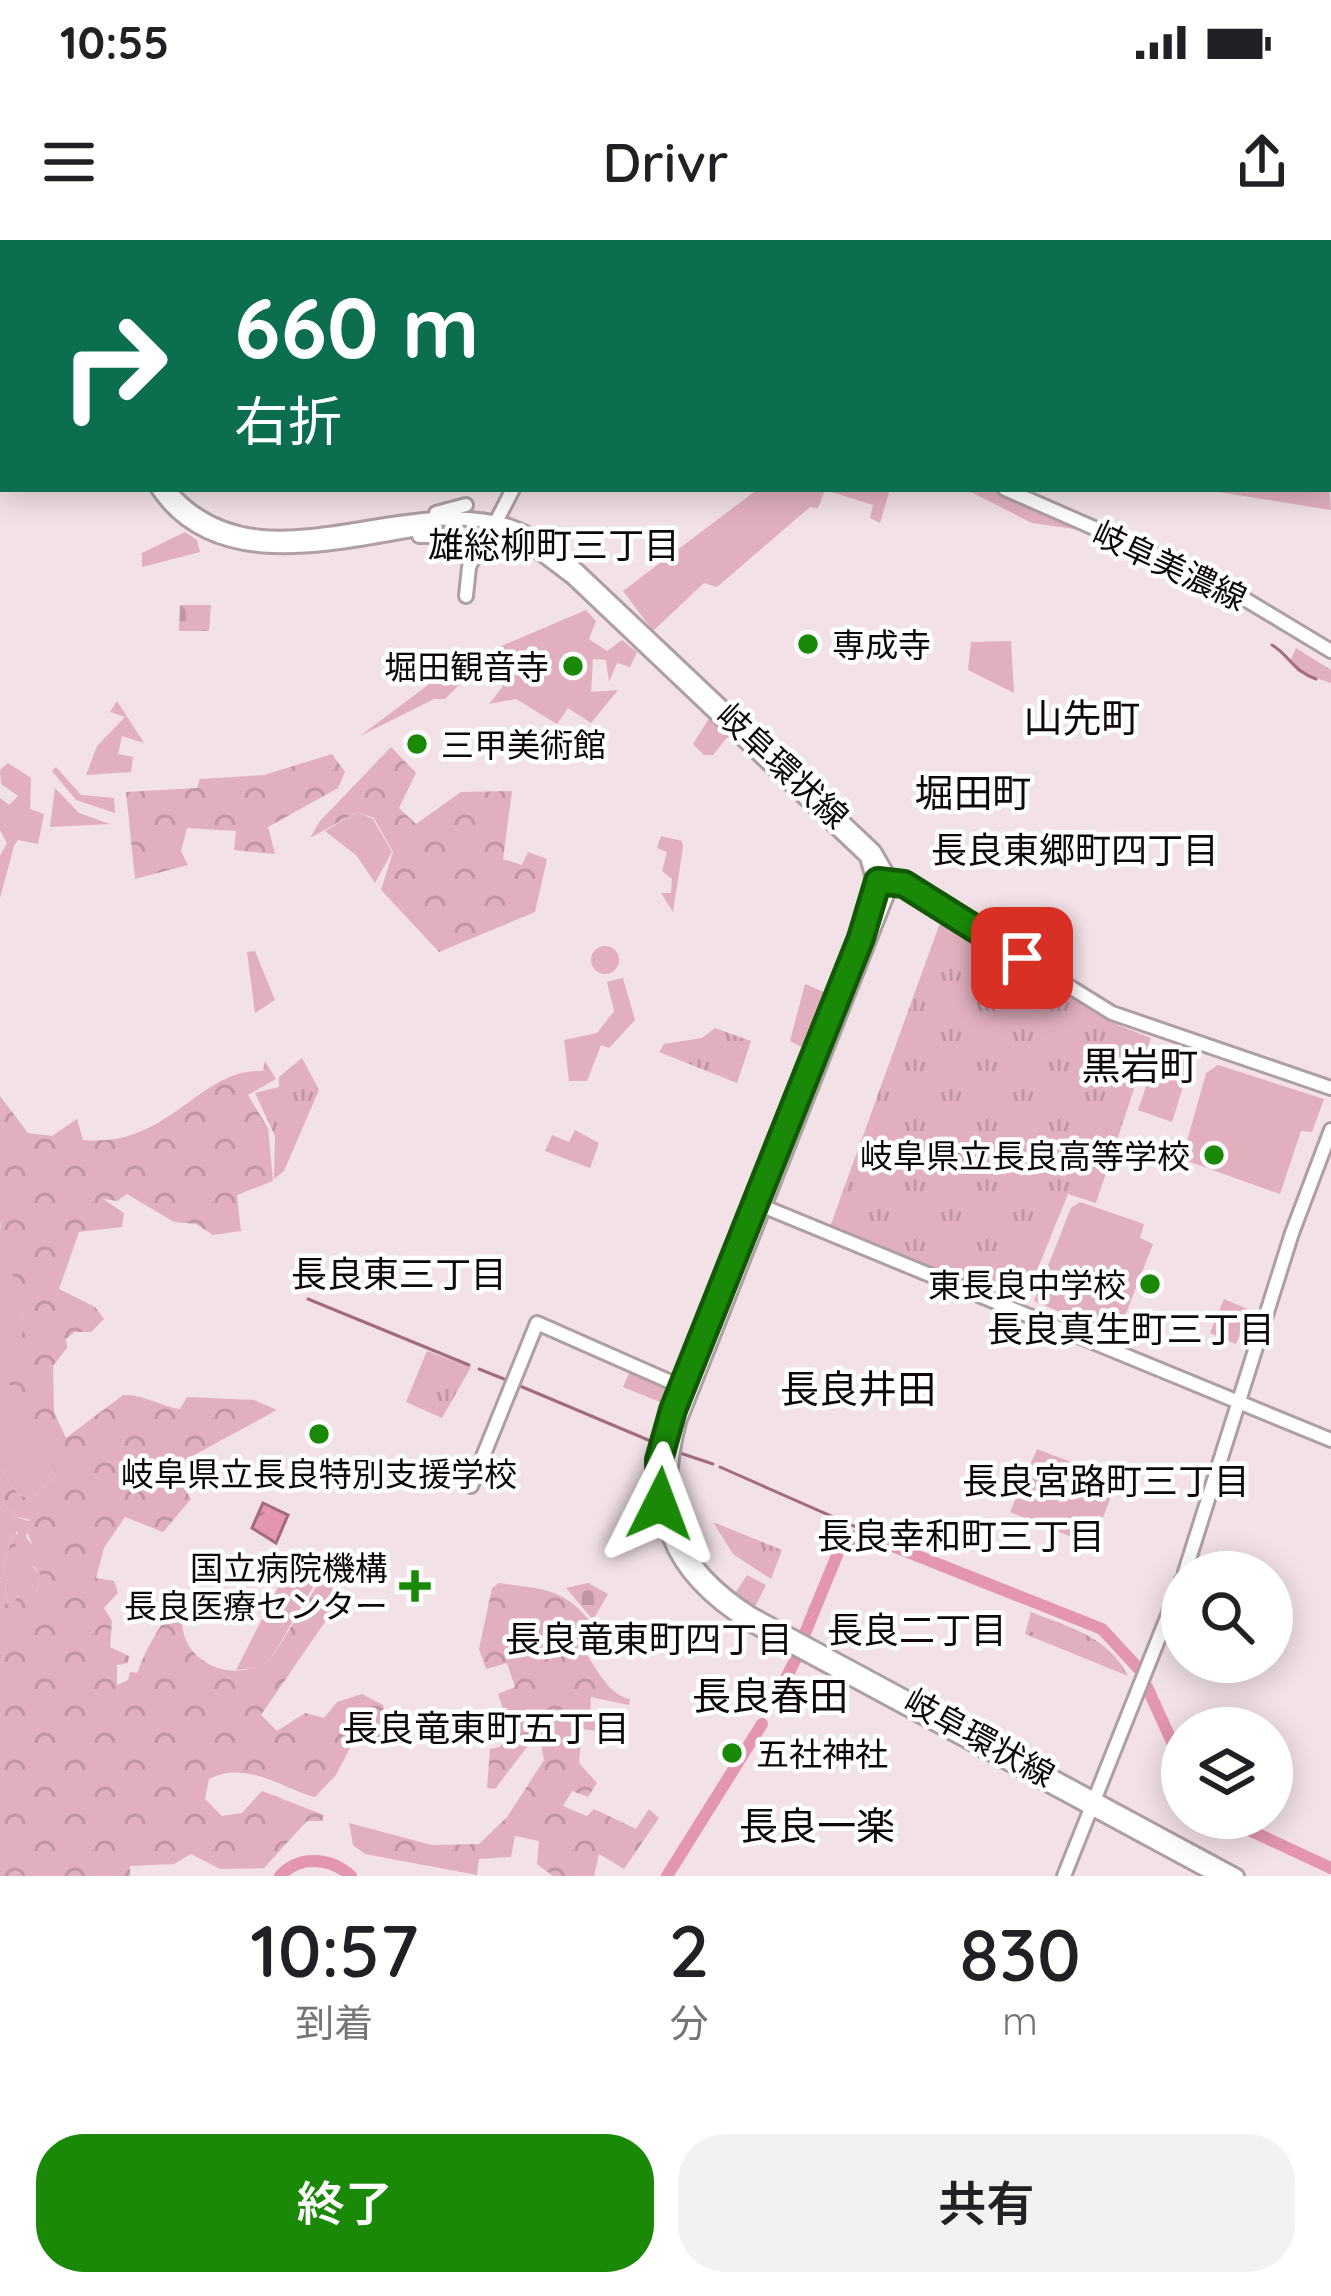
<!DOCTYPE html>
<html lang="ja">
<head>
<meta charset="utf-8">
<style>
	:root { --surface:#fff; --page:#f2f2f2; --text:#202124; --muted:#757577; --accent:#1a8908 }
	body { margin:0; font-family:Quicksand,"Noto Sans JP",sans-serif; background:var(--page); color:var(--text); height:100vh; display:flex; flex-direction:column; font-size:45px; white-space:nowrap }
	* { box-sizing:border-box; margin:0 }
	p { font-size:39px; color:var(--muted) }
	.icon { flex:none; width:66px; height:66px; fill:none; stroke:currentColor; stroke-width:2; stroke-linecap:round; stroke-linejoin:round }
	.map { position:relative; height:1636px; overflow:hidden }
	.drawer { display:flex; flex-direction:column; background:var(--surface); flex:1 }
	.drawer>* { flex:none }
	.guide { position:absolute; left:0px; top:0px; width:1332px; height:252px; box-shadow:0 6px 30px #0003; background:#0b6e4f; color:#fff; overflow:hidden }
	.fabs { position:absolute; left:1161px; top:1311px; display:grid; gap:24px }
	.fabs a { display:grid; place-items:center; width:132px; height:132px; border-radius:50%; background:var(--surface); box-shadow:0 6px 30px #0003; font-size:60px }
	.pin { position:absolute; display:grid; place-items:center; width:102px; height:102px; color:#fff; margin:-51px; border-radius:24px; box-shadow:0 6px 18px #0006 }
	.me { position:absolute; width:132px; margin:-66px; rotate:3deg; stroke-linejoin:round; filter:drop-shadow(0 0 9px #0008) }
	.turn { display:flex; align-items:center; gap:42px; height:252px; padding:0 36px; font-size:54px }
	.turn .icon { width:156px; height:156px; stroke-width:2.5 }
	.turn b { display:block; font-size:84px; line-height:102px }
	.eta { display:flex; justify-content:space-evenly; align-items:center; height:204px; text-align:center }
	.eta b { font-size:72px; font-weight:600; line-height:84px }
	.primary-button { display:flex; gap:24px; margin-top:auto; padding:24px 36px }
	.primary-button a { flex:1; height:138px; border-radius:48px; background:var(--accent); color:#fff; font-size:48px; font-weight:600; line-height:138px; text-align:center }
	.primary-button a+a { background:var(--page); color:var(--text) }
	.status { display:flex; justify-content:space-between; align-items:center; height:84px; padding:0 60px; background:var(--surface); direction:ltr }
	.status svg { height:33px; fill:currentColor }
	header { display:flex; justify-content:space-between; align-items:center; height:156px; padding:0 36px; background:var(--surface); font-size:54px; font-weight:600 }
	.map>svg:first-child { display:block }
	.grass { fill:#e2afbf }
	.forest { fill:url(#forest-crowns) }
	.cemetery { fill:url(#cemetery-stones) }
	.park { fill:url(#park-tufts) }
	.water { fill:url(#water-ripples); stroke:#a46b7e; stroke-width:3 }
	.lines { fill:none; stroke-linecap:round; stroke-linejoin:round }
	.stream { stroke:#a46b7e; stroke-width:3 }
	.river { stroke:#e495b0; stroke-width:12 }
	.secondary-casing { stroke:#af9fa4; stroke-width:18 }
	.primary-casing { stroke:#af9fa4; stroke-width:18 }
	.secondary { stroke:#fff; stroke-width:12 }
	.primary { stroke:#fff; stroke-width:12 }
	.route-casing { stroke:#115905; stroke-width:30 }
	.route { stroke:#1a8908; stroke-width:21 }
	.poi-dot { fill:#1a8908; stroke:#fff; stroke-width:4.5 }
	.labels { text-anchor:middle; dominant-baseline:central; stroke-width:9; stroke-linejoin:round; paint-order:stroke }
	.street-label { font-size:33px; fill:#0f090b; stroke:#fff }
	.poi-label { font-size:33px; fill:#0f090b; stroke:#fff; text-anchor:end }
	.neighbourhood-label { font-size:36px; fill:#0f090b; stroke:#fff }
	.quarter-label { font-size:39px; fill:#0f090b; stroke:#fff }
</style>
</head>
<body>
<div class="status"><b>10:55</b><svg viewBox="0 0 49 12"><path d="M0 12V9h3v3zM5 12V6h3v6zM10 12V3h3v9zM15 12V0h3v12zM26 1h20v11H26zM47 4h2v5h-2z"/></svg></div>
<header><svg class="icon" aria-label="menu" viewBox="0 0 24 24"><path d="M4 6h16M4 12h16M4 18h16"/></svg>Drivr<svg class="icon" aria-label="share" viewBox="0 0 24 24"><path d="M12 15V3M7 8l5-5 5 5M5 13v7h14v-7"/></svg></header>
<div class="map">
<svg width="1331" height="1636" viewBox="0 0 1331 1636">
	<defs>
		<pattern id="forest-crowns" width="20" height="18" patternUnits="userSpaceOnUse" patternTransform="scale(3)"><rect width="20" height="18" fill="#e2afbf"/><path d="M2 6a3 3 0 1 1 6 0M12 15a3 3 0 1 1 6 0" fill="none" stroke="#c195a3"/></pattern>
		<pattern id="cemetery-stones" width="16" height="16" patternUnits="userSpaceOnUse" patternTransform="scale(3)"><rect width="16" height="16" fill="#e2afbf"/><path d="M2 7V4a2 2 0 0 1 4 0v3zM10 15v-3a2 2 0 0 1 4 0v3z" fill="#c195a3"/></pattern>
		<pattern id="park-tufts" width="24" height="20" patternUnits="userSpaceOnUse" patternTransform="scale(3)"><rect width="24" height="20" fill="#e2afbf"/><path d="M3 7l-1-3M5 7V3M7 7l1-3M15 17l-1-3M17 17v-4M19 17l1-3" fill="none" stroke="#c195a3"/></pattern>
		<pattern id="water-ripples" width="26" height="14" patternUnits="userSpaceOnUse" patternTransform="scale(3)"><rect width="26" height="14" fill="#e495b0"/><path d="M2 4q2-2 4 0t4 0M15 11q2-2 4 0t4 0" fill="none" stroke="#c27f96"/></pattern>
	</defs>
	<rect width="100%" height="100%" fill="#f2e1e6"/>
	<path class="grass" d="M 1329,241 L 1331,270 L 1200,249 L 1329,249 Z
		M 758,249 L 890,249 L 880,283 L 870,278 L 873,265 L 825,250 L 818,268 L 810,267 L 717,347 L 704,343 L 653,391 L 623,351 Z
		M 965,249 L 994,249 L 1082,290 L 1032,283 Z
		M 185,292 L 197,300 L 200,312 L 142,327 L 142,313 Z
		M 586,370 L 596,381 L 589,399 L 607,411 L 622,400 L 637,412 L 630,427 L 617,423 L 609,442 L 606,420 L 593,419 L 591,452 L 618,450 L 591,483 L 568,468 L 557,484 L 516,459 L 489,464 L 503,446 L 494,434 L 463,441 L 445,459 L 434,459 L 360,496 L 452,427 Z
		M 1011,401 L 1014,453 L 968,430 L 971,402 Z
		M 117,461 L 144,503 L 122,496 L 118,514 L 133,517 L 131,532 L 86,535 L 97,506 L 125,477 L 110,472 Z
		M 710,477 L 729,495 L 713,515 L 704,515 L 693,504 Z
		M 8,523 L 31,538 L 30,569 L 44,574 L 38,604 L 18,600 L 14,606 L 0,658 L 0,616 L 7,603 L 0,590 L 0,558 L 9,565 L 18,556 L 1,544 L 0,530 Z
		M 56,527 L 81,555 L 114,558 L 115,573 L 76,560 L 52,531 Z
		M 55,548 L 79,573 L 110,584 L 50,587 Z
		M 357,572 L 373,579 L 392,612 L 375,643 L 357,616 L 325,591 Z
		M 661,596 L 682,601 L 683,607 L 673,672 L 661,653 L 671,653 L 672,639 L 662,631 L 667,612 L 657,608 Z
		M591 720a14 14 0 1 1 28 0a14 14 0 1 1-28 0Z
		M 255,711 L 275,760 L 255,773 L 247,712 Z
		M 623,738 L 635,780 L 609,808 L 601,805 L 587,841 L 569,841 L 564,800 L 597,793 L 614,771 L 607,742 Z
		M 805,744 L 831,755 L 807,810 L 790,801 Z
		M 1160,805 L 1193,815 L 1172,882 L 1138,870 Z
		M 1218,825 L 1324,859 L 1312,892 L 1301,891 L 1280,954 L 1182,919 L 1206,833 Z
		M 575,890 L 599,903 L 590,928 L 545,911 L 552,895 L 569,902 Z
		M 1080,962 L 1144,984 L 1140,998 L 1153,1004 L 1117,1096 L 1034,1061 L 1071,968 Z
		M 0,986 L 19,1048 L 25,1104 L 14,1147 L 31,1175 L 33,1200 L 52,1212 L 57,1234 L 31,1259 L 19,1255 L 0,1229 Z
		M 1224,1059 L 1250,1070 L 1236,1104 L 1210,1093 Z
		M 631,1129 L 666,1147 L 671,1155 L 667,1165 L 623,1147 Z
		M 1037,1209 L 1118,1240 L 1095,1297 L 1084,1302 L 1010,1272 Z
		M 0,1259 L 14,1276 L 31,1282 L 26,1297 L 33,1306 L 33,1327 L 40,1334 L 37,1354 L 19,1356 L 7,1365 L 5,1346 L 18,1291 L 12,1294 L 0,1344 Z
		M 305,1317 L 324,1328 L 270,1420 L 257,1428 L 236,1430 L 287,1330 Z
		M 747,1335 L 766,1345 L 755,1367 L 734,1355 Z"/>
	<path class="forest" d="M 391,507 L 416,533 L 399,568 L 416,584 L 461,552 L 512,551 L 503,619 L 522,625 L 528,612 L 547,619 L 535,672 L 439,712 L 381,650 L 393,612 L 374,578 L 357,572 L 310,598 L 320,581 Z
		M 332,514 L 345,532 L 338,548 L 268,587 L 275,614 L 234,610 L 236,591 L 187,588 L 181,611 L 188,625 L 135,639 L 126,552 L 197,548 L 200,539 L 264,535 Z
		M 265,821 L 276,839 L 248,855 L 268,888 L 273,941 L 237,955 L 241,991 L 213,995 L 196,984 L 174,982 L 127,954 L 117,961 L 103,959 L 124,973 L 122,987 L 79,992 L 59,1049 L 95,1067 L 104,1079 L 91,1092 L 75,1092 L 66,1099 L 67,1108 L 53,1126 L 54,1172 L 66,1198 L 123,1155 C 143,1154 160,1166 180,1169 L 187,1157 L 254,1160 L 277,1170 L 183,1221 L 182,1245 L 191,1259 L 163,1292 L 125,1277 L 104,1308 L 96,1338 L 114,1341 L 118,1353 L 104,1368 L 112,1381 L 110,1407 L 129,1416 L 128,1423 L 117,1425 L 117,1445 L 128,1440 L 130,1432 L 137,1433 C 149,1401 166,1377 185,1350 L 190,1354 C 160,1407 222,1452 270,1420 L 329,1327 L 342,1338 L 327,1379 L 261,1475 L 277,1491 L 305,1473 L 324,1478 L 337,1462 L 362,1454 L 383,1465 L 389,1486 L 380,1500 L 359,1491 L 336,1535 L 315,1557 C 285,1550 246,1519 209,1539 L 205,1559 L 222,1576 L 242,1573 L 262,1551 L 324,1575 L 322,1581 L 307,1581 L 264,1628 L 220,1629 L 191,1614 L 174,1624 L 130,1626 L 130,1636 L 0,1636 L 0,1344 L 12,1295 L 9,1280 L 18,1297 L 5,1346 L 7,1365 L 24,1353 L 37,1354 L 40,1334 L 31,1323 L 33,1307 L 24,1283 L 30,1280 L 14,1276 L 0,1259 L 0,1229 L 19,1255 L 31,1259 L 57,1234 L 48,1218 L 52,1212 L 41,1210 L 26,1192 L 31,1175 L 5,1138 C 45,1082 5,1040 0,980 C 0,939 0,897 0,856 L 28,893 L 52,896 L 77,879 L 83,900 C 171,908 198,828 263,831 Z
		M 499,1343 C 546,1350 563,1347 594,1386 L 578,1403 C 594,1421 605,1454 630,1459 L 629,1465 L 591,1457 L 590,1478 L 626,1485 L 625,1495 L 582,1489 L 579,1523 L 597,1543 L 588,1557 L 572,1551 L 563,1566 L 587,1576 L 594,1569 L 636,1589 L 649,1569 L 659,1578 L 624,1629 L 599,1614 L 594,1636 L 553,1636 L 537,1624 L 539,1601 L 515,1596 L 511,1617 L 479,1619 L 477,1635 L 365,1614 L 353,1605 L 349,1583 L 432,1605 L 479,1604 L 507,1577 L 544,1520 L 541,1504 L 530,1503 L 495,1549 L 487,1548 L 490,1509 L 500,1507 L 510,1490 L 498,1454 L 515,1447 L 507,1423 L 486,1429 L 479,1409 L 492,1348 Z"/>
	<path class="cemetery" d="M 180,365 L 211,365 L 209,391 L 179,391 Z
		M 1296,408 L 1331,430 L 1331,443 L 1298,432 L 1290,422 Z
		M 588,1343 L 608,1354 L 593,1380 L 566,1348 Z"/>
	<path class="park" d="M 0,0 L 102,0 L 102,3 L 3,3 L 3,97 Z
		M 941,680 L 1118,785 L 1151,798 L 1096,963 L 1068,954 L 1023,1065 L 830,987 Z
		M 715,788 L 751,801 L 737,843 L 659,812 L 664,804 L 702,798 Z
		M 302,818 L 319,850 L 284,931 L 274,939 L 275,896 L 255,853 L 279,847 L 279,837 Z
		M 427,1111 L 471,1127 L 442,1178 L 406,1162 Z
		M 713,1282 L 782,1310 L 771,1339 L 733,1314 Z
		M 1031,1372 C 1069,1387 1109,1397 1128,1436 L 1025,1394 Z"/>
	<path class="water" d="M 997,0 L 1191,0 L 1196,3 L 999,3 Z
		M 263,1263 L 288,1275 L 276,1303 L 252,1288 Z"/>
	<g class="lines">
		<path class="stream" d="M 172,0 L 173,3
			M 0,69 L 3,69
			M 1272,405 C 1289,415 1293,431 1316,439
			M 308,1059 L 469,1125
			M 479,1129 L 509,1141
			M 520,1146 L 653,1202
			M 680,1213 L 713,1224
			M 720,1227 L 881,1298"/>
		<path class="river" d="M 805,1393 L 840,1308 L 860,1293 L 1102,1389 L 1139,1429
			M 1147,1447 L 1182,1524
			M 776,1459 L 796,1418
			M 1223,1578 L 1331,1628
			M 280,1636 C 299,1615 330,1617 351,1636
			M 667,1636 L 762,1484"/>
		<g class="secondary-casing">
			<path id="secondary" d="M 1237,0 L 1259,3
				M 1279,3 L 1294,0
				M 0,112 L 3,114
				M 498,278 L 513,249
				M 466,356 L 469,327 L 486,294
				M 879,641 L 904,644 L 1112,773 L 1331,848
				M 755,963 L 1331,1200
				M 471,1246 L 537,1083 L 682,1147
				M 1185,1332 L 1292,993 L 1331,890
				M 1064,1636 L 1182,1340"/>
		</g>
		<g class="primary-casing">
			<path id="primary" d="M 113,0 L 113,3
				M 123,0 L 124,3
				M 0,101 L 3,101
				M 158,249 C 218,338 342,300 431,287
				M 168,249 C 256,354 397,251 509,286 C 535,295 557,313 578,331 L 874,611 L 885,630 L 887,655 L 679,1182 C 656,1272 674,1325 753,1375 L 1237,1636
				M 1005,249 L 1213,340 L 1331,411
				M 436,273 L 466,265
				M 487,289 L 527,303 L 572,337 L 867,617 L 877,653 L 861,698 L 670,1179 C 646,1273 666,1332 750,1384 L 1217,1636
				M 419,296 L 454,296"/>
		</g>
		<use href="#secondary" class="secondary"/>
		<use href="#primary" class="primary"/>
	</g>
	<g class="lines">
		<g class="route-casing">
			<path id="route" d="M 660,1264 L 659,1220 L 673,1170 L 861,698 L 878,641 L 904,644 L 1022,718"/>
		</g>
		<use href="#route" class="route"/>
	</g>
	<g class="poi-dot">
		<circle cx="808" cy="404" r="12"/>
		<circle cx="573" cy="426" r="12"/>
		<circle cx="417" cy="504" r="12"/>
		<circle cx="1214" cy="915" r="12"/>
		<circle cx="1150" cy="1044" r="12"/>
		<circle cx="319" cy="1194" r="12"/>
		<path d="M409 1328h12v12h12v12h-12v12h-12v-12h-12v-12h12z"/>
		<circle cx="732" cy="1513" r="12"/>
	</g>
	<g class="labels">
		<g class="street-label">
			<text transform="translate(1170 325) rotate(25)">岐阜美濃線</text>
			<text transform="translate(783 525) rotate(43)">岐阜環状線</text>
			<text transform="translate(980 1497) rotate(29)">岐阜環状線</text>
		</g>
		<g class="poi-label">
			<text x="832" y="404" text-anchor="start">専成寺</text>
			<text x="549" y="426">堀田観音寺</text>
			<text x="441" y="504" text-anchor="start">三甲美術館</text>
			<text x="1190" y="915">岐阜県立長良高等学校</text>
			<text x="1126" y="1044">東長良中学校</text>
			<text x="319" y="1233" text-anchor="middle">岐阜県立長良特別支援学校</text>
			<text x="388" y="1327">国立病院機構<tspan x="388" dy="38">長良医療センター</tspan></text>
			<text x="756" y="1513" text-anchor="start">五社神社</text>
		</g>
		<g class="neighbourhood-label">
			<text x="554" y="304">雄総柳町三丁目</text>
			<text x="1075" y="609">長良東郷町四丁目</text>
			<text x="399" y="1033">長良東三丁目</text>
			<text x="1131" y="1088">長良真生町三丁目</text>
			<text x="1106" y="1240">長良宮路町三丁目</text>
			<text x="961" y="1295">長良幸和町三丁目</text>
			<text x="917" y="1389">長良二丁目</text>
			<text x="649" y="1398">長良竜東町四丁目</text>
			<text x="486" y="1487">長良竜東町五丁目</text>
		</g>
		<g class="quarter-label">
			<text x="1082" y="477">山先町</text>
			<text x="973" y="552">堀田町</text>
			<text x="1140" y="825">黒岩町</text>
			<text x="858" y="1148">長良井田</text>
			<text x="770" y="1455">長良春田</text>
			<text x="817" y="1585">長良一楽</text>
		</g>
	</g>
</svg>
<div class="fabs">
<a><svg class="icon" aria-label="search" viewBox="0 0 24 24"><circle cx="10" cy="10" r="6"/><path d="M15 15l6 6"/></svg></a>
<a><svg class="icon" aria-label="layers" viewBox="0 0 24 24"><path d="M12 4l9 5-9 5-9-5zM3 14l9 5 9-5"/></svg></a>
</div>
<div class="pin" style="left:1022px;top:718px;background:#d93025"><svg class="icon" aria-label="arrive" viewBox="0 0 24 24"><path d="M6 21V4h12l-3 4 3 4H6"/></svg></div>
<svg class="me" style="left:660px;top:1264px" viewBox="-20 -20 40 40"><path d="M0-17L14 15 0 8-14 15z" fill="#1a8908" stroke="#fff" stroke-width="4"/></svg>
<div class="guide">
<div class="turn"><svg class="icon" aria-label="right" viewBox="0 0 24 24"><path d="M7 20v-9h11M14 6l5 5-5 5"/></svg><div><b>660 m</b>右折</div></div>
</div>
</div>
<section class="drawer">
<div class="eta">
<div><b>10:57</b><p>到着</p></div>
<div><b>2</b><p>分</p></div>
<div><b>830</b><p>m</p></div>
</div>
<div class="primary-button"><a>終了</a><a>共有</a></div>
</section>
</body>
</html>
